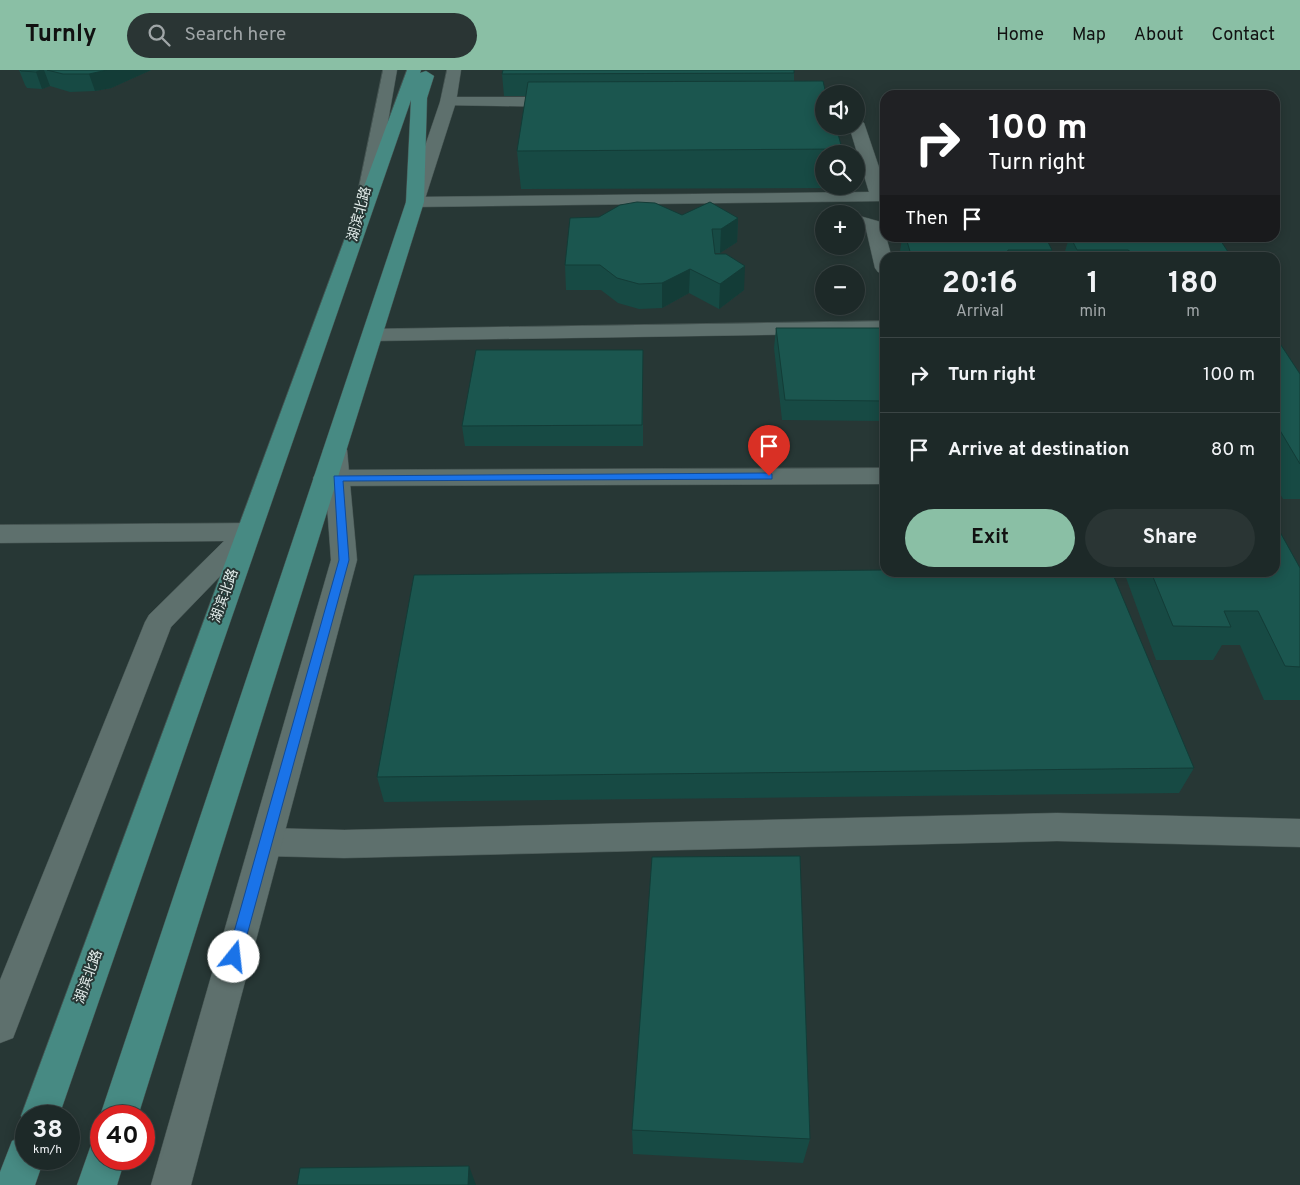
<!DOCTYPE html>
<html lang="en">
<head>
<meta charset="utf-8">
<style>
	:root { --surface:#1d2928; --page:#2a3534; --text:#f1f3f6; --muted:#a0a6a8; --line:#3b4545; --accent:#8abfa5 }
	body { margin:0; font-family:Overpass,"Noto Sans SC",sans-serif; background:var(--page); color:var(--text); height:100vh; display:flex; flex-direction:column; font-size:19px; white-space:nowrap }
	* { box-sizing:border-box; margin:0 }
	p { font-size:16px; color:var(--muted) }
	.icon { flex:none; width:28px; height:28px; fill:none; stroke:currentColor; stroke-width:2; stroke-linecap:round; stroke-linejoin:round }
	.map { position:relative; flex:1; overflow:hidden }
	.details { position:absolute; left:880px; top:182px; width:400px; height:325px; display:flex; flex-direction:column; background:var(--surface); border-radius:15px; box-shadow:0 2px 12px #0003,0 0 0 1px var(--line) }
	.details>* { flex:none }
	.guide { position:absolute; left:880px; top:20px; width:400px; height:152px; border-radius:15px; box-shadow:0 2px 12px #0003,0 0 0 1px var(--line); background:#202124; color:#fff; overflow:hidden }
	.fabs { position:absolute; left:815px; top:15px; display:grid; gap:10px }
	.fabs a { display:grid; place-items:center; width:50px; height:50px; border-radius:50%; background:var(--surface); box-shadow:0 2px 12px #0003,0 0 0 1px var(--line); font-size:25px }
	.speed { position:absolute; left:15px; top:1035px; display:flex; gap:10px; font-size:25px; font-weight:700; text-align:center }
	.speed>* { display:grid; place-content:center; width:65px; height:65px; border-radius:50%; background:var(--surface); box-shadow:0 2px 12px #0003,0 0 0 1px var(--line); line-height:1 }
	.speed small { font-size:12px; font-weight:400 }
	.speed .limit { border:8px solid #d22; background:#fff; color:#111 }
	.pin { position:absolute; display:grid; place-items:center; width:42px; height:42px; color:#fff; margin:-51px -21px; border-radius:50% 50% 50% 0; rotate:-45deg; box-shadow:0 0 5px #0007 }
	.pin .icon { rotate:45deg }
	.me { position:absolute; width:55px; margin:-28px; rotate:16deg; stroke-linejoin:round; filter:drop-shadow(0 0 4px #0008) }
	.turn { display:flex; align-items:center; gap:18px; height:105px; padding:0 25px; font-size:22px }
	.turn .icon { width:65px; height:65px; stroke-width:2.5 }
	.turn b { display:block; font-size:35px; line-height:42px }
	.then { display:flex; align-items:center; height:48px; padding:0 25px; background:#0003; gap:10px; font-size:19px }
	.eta { display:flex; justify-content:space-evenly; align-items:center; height:85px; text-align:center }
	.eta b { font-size:30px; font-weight:700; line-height:35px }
	.action { display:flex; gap:10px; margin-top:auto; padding:10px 25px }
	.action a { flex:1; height:58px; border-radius:30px; background:var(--accent); color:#111; font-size:20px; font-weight:700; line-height:58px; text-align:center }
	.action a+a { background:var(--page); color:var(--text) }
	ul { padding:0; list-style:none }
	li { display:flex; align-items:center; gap:15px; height:75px; padding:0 25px; border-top:1px solid var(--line) }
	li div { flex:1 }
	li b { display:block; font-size:19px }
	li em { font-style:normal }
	header { display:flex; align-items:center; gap:30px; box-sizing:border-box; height:70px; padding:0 25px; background:var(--accent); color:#111 }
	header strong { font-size:24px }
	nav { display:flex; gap:28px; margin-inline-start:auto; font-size:18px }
	.search { width:350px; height:45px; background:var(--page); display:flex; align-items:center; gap:12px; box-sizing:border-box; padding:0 18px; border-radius:28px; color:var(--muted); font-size:19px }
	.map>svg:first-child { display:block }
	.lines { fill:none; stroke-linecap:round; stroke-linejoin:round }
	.minor-casing { stroke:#465452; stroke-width:1 }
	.tertiary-casing { stroke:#465452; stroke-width:1 }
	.secondary-casing { stroke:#465452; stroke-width:1 }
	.primary-casing { stroke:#465452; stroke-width:1 }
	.minor { fill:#5e706d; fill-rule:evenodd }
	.tertiary { fill:#5e706d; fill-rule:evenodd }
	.secondary { fill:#5e706d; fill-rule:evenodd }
	.primary { fill:#478a83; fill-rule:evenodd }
	.wall { fill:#174a44 }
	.shaded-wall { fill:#133c37 }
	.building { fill:#1b564f; stroke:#133c37 }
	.route { fill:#1a73e8; stroke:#114b97 }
	.labels { text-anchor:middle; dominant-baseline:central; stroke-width:4; stroke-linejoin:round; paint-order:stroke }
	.street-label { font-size:14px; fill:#e2ecea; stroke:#273735 }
</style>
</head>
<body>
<header>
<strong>Turnly</strong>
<div class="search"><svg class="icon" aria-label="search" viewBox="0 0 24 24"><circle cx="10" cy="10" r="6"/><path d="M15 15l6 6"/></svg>Search here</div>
<nav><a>Home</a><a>Map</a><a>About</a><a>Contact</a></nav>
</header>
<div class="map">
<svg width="1300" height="1115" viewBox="0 0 1300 1115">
	<rect width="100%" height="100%" fill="#273735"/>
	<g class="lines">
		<g class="minor-casing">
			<path id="minor" d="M 448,27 L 562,27 L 570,32 L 562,37 L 442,35 L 440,32 L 442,29 Z
				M 856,48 L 864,53 L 885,115 L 885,131 L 415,137 L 409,136 L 406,132 L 409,128 L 415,127 L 869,122 L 849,56 L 856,56 Z
				M 856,145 L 881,152 L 883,156 L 892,188 L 885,188 L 885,204 L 878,202 L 875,198 L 866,159 L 856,156 Z
				M 885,251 L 885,263 L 373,271 L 366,269 L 363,265 L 366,261 L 373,259 Z
				M 885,398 L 885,414 L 325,416 L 316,413 L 313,408 L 316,403 L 325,400 Z
				M 1057,743 L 1300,749 L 1300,777 L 1057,771 L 344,788 L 266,786 L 255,782 L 250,772 L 255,762 L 266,758 L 344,760 Z"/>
		</g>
		<g class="tertiary-casing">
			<path id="tertiary" d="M 335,373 L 343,375 L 347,380 L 357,490 L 191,1115 L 151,1115 L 331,490 L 323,380 L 327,375 Z
				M 248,453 L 257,456 L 261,462 L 257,468 L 171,557 L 18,955 L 13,968 L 0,973 L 0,910 L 145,552 L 149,545 L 224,471 L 0,473 L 0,455 Z"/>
		</g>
		<g class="secondary-casing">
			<path id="secondary" d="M 383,0 L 397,0 L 374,131 L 371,135 L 359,135 L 356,131 Z
				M 447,0 L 461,0 L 456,32 L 424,132 L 421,136 L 409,136 L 406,132 L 440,32 Z"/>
		</g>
		<g class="primary-casing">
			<path id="primary" d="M 407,0 L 421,0 L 420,3 L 426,1 L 434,6 L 427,28 L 424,132 L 138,1046 L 101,1046 L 101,1050 L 100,1046 L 406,132 L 411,30 L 59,1046 L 26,1046 L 26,1059 L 21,1046 Z
				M 26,1065 L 26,1089 L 44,1089 L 35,1115 L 0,1115 L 0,1102 L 12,1071 Z
				M 101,1071 L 101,1089 L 125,1089 L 117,1115 L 77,1115 L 91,1075 Z"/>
		</g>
		<use href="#minor" class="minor"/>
		<use href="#tertiary" class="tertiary"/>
		<use href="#secondary" class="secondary"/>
		<use href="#primary" class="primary"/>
	</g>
	<path class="wall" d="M 19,0 L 151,0 L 111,18 L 95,21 L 70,22 L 50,16 L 42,19 L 27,18 L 25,15 Z
		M 794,3 L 794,11 L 842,79 L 842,84 L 824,84 L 824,116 L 838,116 L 838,118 L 521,119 L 517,81 L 526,26 L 504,26 L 502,4 Z
		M 682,145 L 738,148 L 737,172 L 720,183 L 715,183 L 715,184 L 744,220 L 719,239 L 689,223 L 662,238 L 639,239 L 618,233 L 601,220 L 566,220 L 565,195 Z
		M 902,168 L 1046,168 L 1052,180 L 1050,188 L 899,188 Z
		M 1069,168 L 1219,168 L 1232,188 L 1063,188 Z
		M 776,258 L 885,258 L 885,351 L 782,350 L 774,278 Z
		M 1275,266 L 1300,304 L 1300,429 L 1283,429 L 1275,414 Z
		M 643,280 L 643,376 L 465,376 L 462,356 Z
		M 1300,498 L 1300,630 L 1264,630 L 1240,575 L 1222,575 L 1213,590 L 1156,590 L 1124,502 L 1275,502 Z
		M 1194,698 L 1179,723 L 384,732 L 377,707 Z
		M 632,1060 L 810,1069 L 803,1093 L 633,1084 Z"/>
	<path class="shaded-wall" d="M 41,0 L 44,0 L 50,16 L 42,19 L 36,2 Z
		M 107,0 L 151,0 L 111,18 L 95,21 L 89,4 Z
		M 738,148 L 737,172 L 720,183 L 721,159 Z
		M 745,196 L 744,220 L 719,239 L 720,214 Z
		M 690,199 L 689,223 L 662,238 L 662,213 Z
		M 469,1096 L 476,1115 L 468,1115 Z"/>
	<path class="building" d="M 20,0 L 41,0 L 36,2 L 21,1 Z
		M 47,0 L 107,0 L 89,4 L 63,4 Z
		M 503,0 L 794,0 L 794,3 L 502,4 Z
		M 823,11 L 826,24 L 824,24 L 824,56 L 836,56 L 842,79 L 517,81 L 528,12 Z
		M 637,132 L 655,133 L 682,145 L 710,132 L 738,148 L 721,159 L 712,159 L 715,184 L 726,184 L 745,196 L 720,214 L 690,199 L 662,213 L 639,214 L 617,208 L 600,195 L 565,195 L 570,148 L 599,147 L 620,135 Z
		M 906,168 L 1046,168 L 1052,180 L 1008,180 L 1005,188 L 912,188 Z
		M 1071,168 L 1219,168 L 1232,188 L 1140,188 L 1128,180 L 1077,180 Z
		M 776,258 L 885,258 L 885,331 L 785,330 Z
		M 1275,266 L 1300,304 L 1300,394 L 1275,352 Z
		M 476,280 L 643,280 L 642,355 L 462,356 Z
		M 1275,453 L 1300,498 L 1300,597 L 1285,596 L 1258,541 L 1224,541 L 1231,557 L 1173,556 L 1151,502 L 1275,502 Z
		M 885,500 L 885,502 L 1112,502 L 1194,698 L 377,707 L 414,505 Z
		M 800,786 L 810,1069 L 632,1060 L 652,787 Z
		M 469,1096 L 468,1115 L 297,1115 L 300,1098 Z"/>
	<path class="route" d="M 769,403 L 772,404 L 772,409 L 343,411 L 349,490 L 241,887 L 239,891 L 234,893 L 229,891 L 227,887 L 339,490 L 334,406 Z"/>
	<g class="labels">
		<g class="street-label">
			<text transform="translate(360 144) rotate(-75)">湖滨北路</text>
			<text transform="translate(225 526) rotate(-70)">湖滨北路</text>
			<text transform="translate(89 907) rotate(-70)">湖滨北路</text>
		</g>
	</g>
</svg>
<div class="fabs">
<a><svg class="icon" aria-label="sound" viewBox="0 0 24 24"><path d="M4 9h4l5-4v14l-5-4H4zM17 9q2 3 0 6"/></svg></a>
<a><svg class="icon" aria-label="search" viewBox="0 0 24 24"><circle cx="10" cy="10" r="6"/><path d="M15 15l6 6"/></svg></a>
<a>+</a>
<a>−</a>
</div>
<div class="speed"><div>38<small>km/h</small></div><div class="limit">40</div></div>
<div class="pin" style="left:769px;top:406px;background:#d93025"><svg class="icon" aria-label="arrive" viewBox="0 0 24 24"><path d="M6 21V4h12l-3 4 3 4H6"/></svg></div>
<svg class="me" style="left:234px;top:887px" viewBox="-20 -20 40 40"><circle r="19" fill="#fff"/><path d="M0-13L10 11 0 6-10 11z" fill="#1a73e8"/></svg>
<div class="guide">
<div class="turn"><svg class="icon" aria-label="right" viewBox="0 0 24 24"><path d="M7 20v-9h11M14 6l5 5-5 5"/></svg><div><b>100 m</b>Turn right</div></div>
<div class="then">Then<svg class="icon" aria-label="arrive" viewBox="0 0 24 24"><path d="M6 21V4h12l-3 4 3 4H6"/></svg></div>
</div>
<section class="details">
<div class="eta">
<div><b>20:16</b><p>Arrival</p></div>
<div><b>1</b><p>min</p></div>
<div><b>180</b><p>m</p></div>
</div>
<ul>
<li><svg class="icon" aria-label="right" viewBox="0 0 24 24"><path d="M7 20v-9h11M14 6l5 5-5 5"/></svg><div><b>Turn right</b></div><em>100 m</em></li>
<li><svg class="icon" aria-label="arrive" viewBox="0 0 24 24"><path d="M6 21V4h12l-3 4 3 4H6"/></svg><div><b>Arrive at destination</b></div><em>80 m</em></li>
</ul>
<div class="action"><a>Exit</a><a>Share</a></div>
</section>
</div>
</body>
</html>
